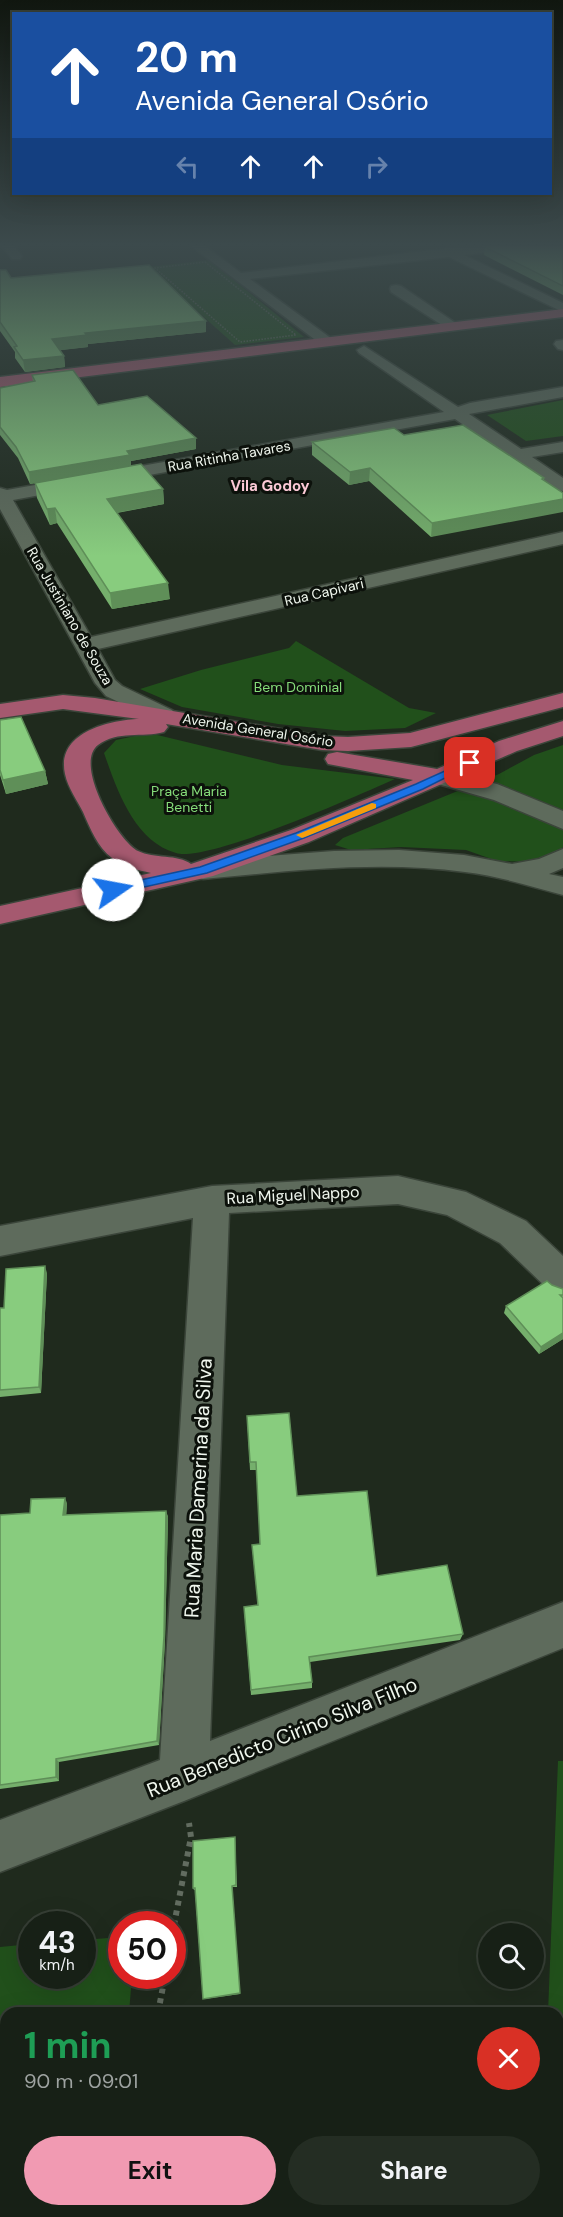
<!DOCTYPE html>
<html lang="en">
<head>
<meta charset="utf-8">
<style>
	:root { --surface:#172016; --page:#242d23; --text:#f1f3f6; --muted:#9ea3a1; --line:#363e35; --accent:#f19ab2 }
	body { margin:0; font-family:"DM Sans",sans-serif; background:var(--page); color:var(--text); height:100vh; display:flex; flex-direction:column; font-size:22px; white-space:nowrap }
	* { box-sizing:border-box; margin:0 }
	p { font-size:20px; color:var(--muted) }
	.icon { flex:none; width:33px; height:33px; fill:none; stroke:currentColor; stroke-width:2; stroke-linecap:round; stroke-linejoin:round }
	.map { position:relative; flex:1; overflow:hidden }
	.details { position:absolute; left:0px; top:2007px; width:564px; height:210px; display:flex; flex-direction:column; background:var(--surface); border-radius:18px 18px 0 0; box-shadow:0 6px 24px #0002,0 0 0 2px var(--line) }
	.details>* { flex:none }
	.banner { position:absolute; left:12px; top:12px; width:540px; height:183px; border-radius:0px; box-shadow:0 6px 24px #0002,0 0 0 2px var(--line); background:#1a4fa0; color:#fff; overflow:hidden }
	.fabs { position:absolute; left:478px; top:1923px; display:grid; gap:12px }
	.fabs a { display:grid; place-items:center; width:66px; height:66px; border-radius:50%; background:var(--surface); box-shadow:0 6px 24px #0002,0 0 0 2px var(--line); font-size:30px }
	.speed { position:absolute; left:18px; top:1911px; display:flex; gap:12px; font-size:30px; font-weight:700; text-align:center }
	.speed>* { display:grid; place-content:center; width:78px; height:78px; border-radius:50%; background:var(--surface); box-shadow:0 6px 24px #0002,0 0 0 2px var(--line); line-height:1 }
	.speed small { font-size:15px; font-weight:400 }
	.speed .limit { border:9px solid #d22; background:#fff; color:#111 }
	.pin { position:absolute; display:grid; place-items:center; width:51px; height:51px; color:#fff; margin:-26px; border-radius:12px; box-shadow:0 3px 9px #0006 }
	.me { position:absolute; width:66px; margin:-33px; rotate:78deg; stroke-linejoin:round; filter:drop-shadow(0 0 4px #0008) }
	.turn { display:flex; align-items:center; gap:21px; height:126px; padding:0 24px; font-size:27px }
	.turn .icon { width:78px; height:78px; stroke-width:2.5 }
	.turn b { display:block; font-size:42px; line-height:51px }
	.lanes { display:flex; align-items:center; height:57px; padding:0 24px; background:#0003; justify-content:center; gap:30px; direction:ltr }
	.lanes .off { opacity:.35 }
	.round { display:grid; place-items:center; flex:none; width:63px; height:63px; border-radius:32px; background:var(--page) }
	.headline { display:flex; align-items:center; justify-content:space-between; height:102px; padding:0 24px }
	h1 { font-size:36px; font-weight:700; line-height:45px; color:#1e9e55 }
	.action { display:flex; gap:12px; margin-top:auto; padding:12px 24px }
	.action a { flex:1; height:69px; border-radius:36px; background:var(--accent); color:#111; font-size:24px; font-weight:700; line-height:69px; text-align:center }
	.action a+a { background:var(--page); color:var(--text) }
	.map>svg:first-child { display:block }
	.green { fill:#21501b }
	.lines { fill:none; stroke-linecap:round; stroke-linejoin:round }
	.minor-casing { stroke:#3b453a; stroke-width:3 }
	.major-casing { stroke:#3b453a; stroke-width:3 }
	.path-far1 { stroke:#626c60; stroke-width:1.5; stroke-dasharray:1.5 1.5; stroke-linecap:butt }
	.path { stroke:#626c60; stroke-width:6; stroke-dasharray:5 5; stroke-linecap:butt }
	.minor { fill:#5e6b5c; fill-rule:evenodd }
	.major { fill:#a5596f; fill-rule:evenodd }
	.wall { fill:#75af6c }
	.shaded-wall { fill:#5f8f58 }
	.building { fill:#88cc7e; stroke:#5f8f58; stroke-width:1.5 }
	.route { fill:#1a73e8; stroke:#114b97; stroke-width:1.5 }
	.slow { fill:#f59e0b }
	.labels { text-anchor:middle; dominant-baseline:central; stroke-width:6; stroke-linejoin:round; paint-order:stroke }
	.far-street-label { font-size:14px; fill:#f0f7ee; stroke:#0c110b }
	.far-park-label { font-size:14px; fill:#86dd7a; stroke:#0c110b }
	.far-neighbourhood-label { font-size:15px; font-weight:bold; fill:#fcc9d6; stroke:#0c110b }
	.street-label { font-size:16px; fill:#f0f7ee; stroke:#0c110b }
	.near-street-label { font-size:20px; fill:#f0f7ee; stroke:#0c110b }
</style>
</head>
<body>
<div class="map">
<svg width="563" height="2217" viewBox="0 0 563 2217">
	<rect width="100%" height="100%" fill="#1f2a1d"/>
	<path class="green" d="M 209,260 L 304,337 L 235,345 L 148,267 Z
		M 563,400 L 563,436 L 526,441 L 487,415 Z
		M 296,641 L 409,708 L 436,713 L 405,728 L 345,731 L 278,724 L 182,707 L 140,689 L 201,670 L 289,648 Z
		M 149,733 L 282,765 L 395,779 C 359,795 207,863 176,853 C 134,841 117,790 104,753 L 116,740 Z
		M 563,745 L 563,847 L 556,855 L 540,862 L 497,861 L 466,850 L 401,847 L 351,850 L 335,845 L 343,838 L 499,774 L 534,755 Z
		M 558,1761 L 563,1761 L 563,2217 L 532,2217 L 533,2211 L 558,2211 L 558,2013 L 548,2013 Z
		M 121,1937 L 122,1976 L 132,1976 L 129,2013 L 6,2013 L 6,2211 L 79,2211 L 76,2217 L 0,2217 L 0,1947 L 31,1944 L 32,1976 L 82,1976 L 83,1940 Z"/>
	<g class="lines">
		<g class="minor-casing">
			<path id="minor" d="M 2,246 L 14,246 L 22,256 L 20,259 L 12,259 Z
				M 191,246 L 205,246 L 241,273 L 449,248 L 516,246 L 510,250 L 464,255 L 563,303 L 563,312 L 449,257 L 250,279 L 332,339 L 334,342 L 332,345 L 322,345 Z
				M 396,285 L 401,286 L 460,326 L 458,329 L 448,329 L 391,292 L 390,289 L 391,286 Z
				M 563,340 L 563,350 L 558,349 L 554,344 L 556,341 Z
				M 364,346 L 458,407 L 470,403 L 563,387 L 563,397 L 469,414 L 521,449 L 563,442 L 563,452 L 532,457 L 563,478 L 563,491 L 557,490 L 455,419 L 13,500 L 91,637 L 563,532 L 563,544 L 98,649 L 115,680 L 122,686 L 172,710 L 176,715 L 172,720 L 164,722 L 156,720 L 106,696 L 95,683 L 0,509 L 0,488 L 7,490 L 444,412 L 359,353 L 357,350 Z
				M 440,770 L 497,784 L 563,811 L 563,829 L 494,800 L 431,782 L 428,777 L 431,772 Z
				M 563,849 L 563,868 L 549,874 L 563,877 L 563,895 C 530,886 498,876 465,872 C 378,860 289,871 203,879 L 193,876 L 189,870 L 193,864 L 203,861 L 334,851 L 399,850 L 464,855 L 512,864 L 539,859 Z
				M 398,1176 L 466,1192 L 526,1221 L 563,1256 L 563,1296 L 550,1291 L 500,1243 L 447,1215 L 398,1204 L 229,1213 L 210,1741 L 563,1602 L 563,1648 L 184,1801 L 0,1872 L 0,1820 L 160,1760 L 193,1218 L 0,1256 L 0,1226 L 212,1186 Z"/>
		</g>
		<g class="major-casing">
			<path id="major" d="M 563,309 L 563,317 L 0,387 L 0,377 Z
				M 563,693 L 563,707 L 411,747 L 348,751 L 322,750 L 166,724 L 168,727 L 164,732 C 142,738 118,730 98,745 C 73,764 118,841 138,851 C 154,859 178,854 191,864 L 291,830 L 413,780 L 328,764 L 325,759 L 328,754 L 337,752 L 437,769 L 499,741 L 563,721 L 563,736 L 517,751 L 309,842 L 213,876 L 0,924 L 0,906 L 151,873 C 138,870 123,867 112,858 C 98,848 90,828 83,812 C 77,800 68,788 65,774 C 56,733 108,720 139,719 L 63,709 L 0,718 L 0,704 L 63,695 L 95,698 L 322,736 L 348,737 L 410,733 Z"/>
		</g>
		<path class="path-far1" d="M 205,262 L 296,335 L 240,342 L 155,268 Z"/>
		<path class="path" d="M 172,1935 L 191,1837 L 189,1823
			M 158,2013 L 165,1976
			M 127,2217 L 128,2211"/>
		<use href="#minor" class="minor"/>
		<use href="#major" class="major"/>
	</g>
	<path class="wall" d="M 563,246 L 563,295 L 484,255 L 485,247 Z
		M 0,270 L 11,278 L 206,332 L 88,344 L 88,347 L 60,350 L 64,356 L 65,367 L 25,372 L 15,358 L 15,352 L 0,331 Z
		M 32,375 L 98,405 L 196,438 L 196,449 L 131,461 L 131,466 L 163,489 L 164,504 L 117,513 L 170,599 L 112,609 L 57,523 L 50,525 L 37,498 L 35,483 L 58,479 L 30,484 L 18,458 L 0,435 L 0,388 L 33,381 Z
		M 404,435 L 544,478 L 544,480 L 431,537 L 369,481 L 349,485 L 312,455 L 312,442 Z
		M 0,720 L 45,771 L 48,784 L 6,794 L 0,775 Z
		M 47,1273 L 41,1393 L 0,1397 L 0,1308 L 4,1308 Z
		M 552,1285 L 563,1289 L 563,1339 L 539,1354 L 504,1313 L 506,1306 Z
		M 247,1416 L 297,1496 L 377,1576 L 463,1634 L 460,1640 L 310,1662 L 312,1682 L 312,1688 L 251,1695 L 244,1607 L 257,1606 L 260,1544 L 257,1470 L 250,1470 Z
		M 67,1503 L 66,1515 L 166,1511 L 168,1517 L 165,1641 L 159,1745 L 59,1762 L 59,1781 L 0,1789 L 0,1515 L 30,1513 Z
		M 235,1837 L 237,1887 L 232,1887 L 240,1994 L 204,1999 L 203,1999 L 195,1890 L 194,1890 L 193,1888 Z"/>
	<path class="shaded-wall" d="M 206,321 L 206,332 L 88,344 L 88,347 L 54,351 L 52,339 L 85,333 Z
		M 64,356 L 65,367 L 25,372 L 23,360 Z
		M 196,438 L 196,449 L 131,461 L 131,466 L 30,484 L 29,472 L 127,451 Z
		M 370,468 L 369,481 L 349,485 L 350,472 Z
		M 163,489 L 164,504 L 109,514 L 107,499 Z
		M 563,499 L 563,512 L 431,537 L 432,523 Z
		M 55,508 L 57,523 L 50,525 L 47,509 Z
		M 168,583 L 170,599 L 112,609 L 110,593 Z
		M 45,771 L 48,784 L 6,794 L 3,780 Z
		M 45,1266 L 47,1273 L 41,1393 L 39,1387 Z
		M 563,1333 L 563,1339 L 539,1354 L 541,1347 Z
		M 65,1498 L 67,1503 L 66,1521 L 63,1515 Z
		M 166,1511 L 168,1517 L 165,1641 L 159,1745 L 157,1741 Z
		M 56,1759 L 59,1762 L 59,1781 L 56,1777 Z"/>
	<path class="building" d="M 497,246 L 563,246 L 563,286 L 485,247 Z
		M 149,265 L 206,321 L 85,333 L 87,335 L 52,339 L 64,356 L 23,360 L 14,347 L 17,346 L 0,322 L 0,270 L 6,270 L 11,278 Z
		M 73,370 L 98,405 L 147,396 L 196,438 L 127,451 L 130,455 L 29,472 L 16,447 L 0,427 L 0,388 L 35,381 L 32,375 Z
		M 463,425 L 544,478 L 542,479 L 563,493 L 563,499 L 432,523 L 370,468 L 350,472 L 312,442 L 394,428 L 404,435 Z
		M 141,464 L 163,489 L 107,499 L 168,583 L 110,593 L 55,508 L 47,509 L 35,483 Z
		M 21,717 L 45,771 L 3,780 L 0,770 L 0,720 Z
		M 45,1266 L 39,1387 L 0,1390 L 0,1308 L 4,1308 L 6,1269 Z
		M 547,1281 L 552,1285 L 563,1289 L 563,1295 L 560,1295 L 563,1298 L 563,1333 L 541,1347 L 506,1306 Z
		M 289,1413 L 297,1496 L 367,1491 L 377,1576 L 447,1565 L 463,1634 L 309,1657 L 312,1682 L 251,1690 L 244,1607 L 258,1605 L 252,1545 L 260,1544 L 256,1462 L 250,1462 L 247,1416 Z
		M 65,1498 L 63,1515 L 166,1511 L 164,1636 L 157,1741 L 56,1759 L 56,1777 L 0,1785 L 0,1515 L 30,1513 L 31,1499 Z
		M 235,1837 L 236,1885 L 232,1886 L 240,1993 L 203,1999 L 195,1888 L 193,1888 L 193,1841 Z"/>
	<linearGradient id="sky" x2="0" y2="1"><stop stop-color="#111710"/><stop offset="0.44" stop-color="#3c4a4c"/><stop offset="1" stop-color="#3c4a4c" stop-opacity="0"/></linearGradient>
	<rect width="563" height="556" fill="url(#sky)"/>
	<path class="route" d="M 467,761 L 475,763 L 423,789 L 304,838 L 207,873 L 113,894 L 107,890 L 113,886 L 200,867 L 296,833 L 416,784 Z"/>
	<path class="slow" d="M 372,803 L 376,804 L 376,808 L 305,837 L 302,838 L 296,835 Z"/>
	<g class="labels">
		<g class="far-street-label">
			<text transform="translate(229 456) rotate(-10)">Rua Ritinha Tavares</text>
			<text transform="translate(324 592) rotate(-13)">Rua Capivari</text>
			<text transform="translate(70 616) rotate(60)">Rua Justiniano de Souza</text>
			<text transform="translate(258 730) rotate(9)">Avenida General Osório</text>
		</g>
		<g class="far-park-label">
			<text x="298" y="687">Bem Dominial</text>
			<text x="189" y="791">Praça Maria<tspan x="189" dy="16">Benetti</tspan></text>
		</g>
		<g class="far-neighbourhood-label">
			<text x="270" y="486">Vila Godoy</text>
		</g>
		<g class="street-label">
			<text transform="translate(293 1195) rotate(-3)">Rua Miguel Nappo</text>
		</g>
		<g class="near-street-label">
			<text transform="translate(198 1488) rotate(-87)">Rua Maria Damerina da Silva</text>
			<text transform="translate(282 1737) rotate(-22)">Rua Benedicto Cirino Silva Filho</text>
		</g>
	</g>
</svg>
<div class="fabs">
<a><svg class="icon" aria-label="search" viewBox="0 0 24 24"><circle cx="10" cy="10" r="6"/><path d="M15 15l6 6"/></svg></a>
</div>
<div class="speed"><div>43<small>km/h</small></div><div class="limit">50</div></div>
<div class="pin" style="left:470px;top:763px;background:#d93025"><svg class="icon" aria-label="arrive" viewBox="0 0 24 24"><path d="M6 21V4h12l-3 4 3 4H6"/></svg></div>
<svg class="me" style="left:113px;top:890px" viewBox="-20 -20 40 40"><circle r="19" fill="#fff"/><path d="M0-13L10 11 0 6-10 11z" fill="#1a73e8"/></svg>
<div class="banner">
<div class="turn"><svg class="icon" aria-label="ahead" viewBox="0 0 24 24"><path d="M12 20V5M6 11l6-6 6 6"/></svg><div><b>20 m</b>Avenida General Osório</div></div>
<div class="lanes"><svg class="icon off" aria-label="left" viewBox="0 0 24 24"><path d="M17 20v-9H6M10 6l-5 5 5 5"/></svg><svg class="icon" aria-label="ahead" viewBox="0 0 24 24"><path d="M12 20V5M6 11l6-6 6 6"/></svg><svg class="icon" aria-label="ahead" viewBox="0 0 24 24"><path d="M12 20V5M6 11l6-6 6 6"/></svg><svg class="icon off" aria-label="right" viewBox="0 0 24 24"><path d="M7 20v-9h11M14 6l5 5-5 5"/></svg></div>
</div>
<section class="details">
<div class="headline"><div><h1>1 min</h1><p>90 m · 09:01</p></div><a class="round" style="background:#d93025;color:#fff"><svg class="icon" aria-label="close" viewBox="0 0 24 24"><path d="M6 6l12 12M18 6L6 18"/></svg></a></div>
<div class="action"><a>Exit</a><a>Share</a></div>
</section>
</div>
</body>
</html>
